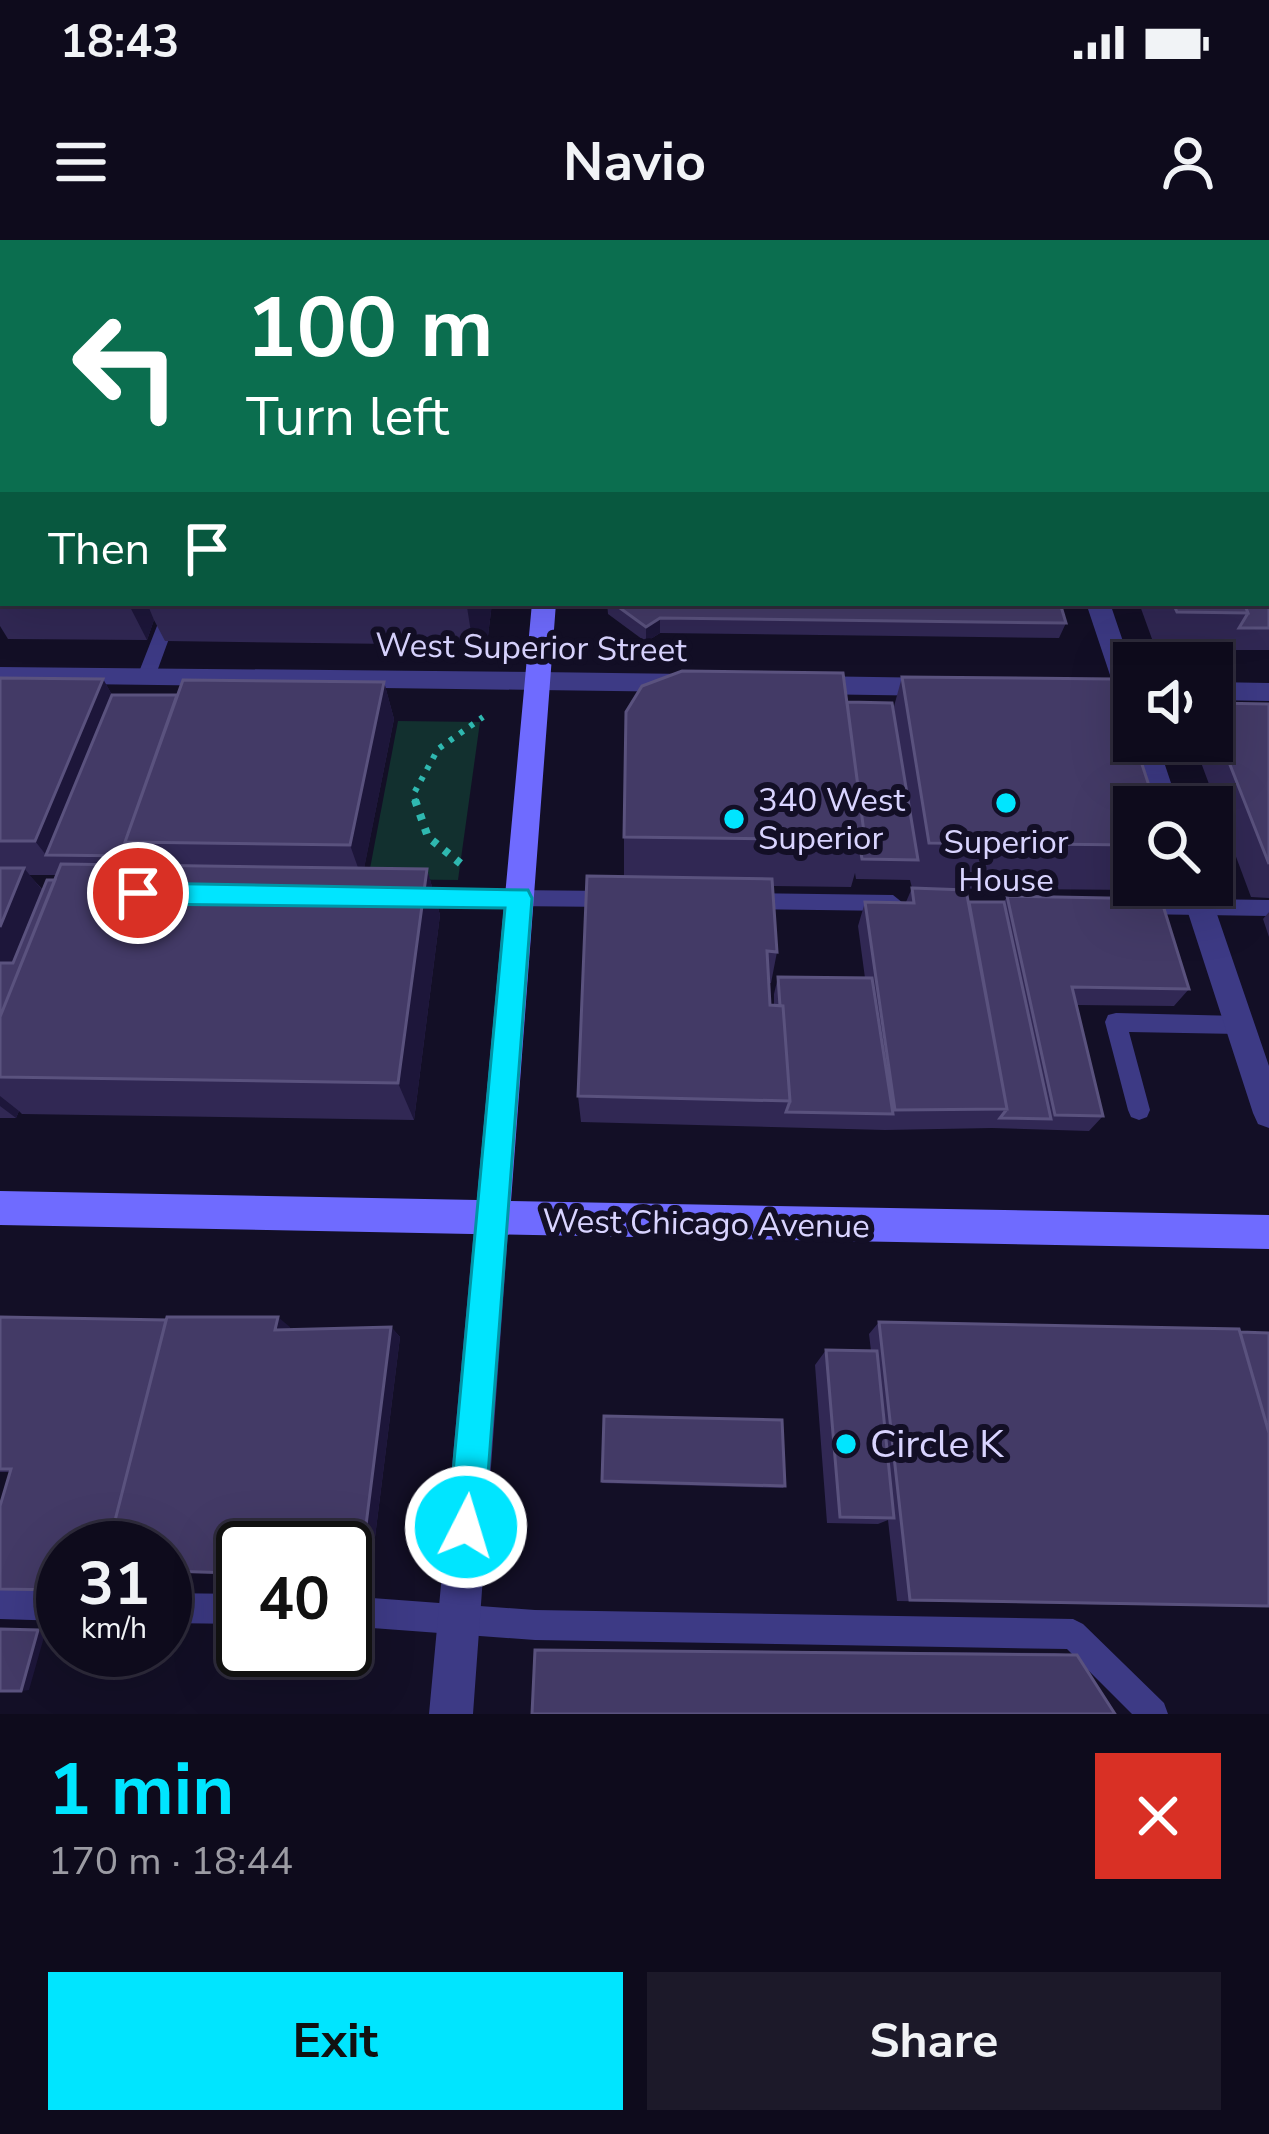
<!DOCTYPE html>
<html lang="en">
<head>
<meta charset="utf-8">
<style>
	:root { --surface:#0e0b1c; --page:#1c1929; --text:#f1f3f6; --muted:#9b9ba3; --line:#2e2b3b; --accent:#00e5ff }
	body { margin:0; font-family:"Nunito Sans",sans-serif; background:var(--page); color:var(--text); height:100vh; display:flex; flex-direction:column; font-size:45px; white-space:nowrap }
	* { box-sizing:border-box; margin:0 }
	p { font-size:39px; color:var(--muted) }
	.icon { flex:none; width:66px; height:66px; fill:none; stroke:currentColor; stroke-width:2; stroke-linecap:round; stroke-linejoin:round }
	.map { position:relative; height:1474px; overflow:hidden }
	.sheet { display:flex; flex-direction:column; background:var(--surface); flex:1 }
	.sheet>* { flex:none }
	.top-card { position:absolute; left:0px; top:0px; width:1269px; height:366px; box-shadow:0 12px 48px #0002,0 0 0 3px var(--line); background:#0b6e4f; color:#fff; overflow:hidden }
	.tools { position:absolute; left:1113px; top:402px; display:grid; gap:24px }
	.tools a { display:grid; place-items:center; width:120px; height:120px; border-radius:0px; background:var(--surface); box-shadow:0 12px 48px #0002,0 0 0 3px var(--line); font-size:60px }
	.speed { position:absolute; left:36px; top:1281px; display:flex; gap:24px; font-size:60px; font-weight:700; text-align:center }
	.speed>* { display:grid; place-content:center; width:156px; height:156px; border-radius:50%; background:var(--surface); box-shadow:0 12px 48px #0002,0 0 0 3px var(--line); line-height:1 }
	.speed small { font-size:30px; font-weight:400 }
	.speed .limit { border:6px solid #111; border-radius:18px; background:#fff; color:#111 }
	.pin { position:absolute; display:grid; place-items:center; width:102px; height:102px; color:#fff; margin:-51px; border:6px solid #fff; border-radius:50%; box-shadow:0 3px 12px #0007 }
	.me { position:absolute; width:132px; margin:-66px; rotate:5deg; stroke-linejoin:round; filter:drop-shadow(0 0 9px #0008) }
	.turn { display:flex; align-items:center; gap:42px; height:252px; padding:0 48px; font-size:54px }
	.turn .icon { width:156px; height:156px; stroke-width:2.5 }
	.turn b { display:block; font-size:84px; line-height:102px }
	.then { display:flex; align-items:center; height:114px; padding:0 48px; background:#0003; gap:24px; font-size:45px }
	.round { display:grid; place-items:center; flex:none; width:126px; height:126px; border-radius:0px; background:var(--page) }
	.overview { display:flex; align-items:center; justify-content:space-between; height:204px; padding:0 48px }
	h1 { font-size:72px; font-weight:700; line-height:90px; color:var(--accent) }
	.primary-button { display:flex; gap:24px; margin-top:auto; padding:24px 48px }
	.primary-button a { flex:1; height:138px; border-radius:0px; background:var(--accent); color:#111; font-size:48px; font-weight:700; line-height:138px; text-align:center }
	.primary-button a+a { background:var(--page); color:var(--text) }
	.status { display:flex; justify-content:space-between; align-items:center; height:84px; padding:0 60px; background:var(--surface); direction:ltr }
	.status svg { height:33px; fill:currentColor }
	header { display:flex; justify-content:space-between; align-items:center; height:156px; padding:0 48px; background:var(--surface); font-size:54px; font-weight:700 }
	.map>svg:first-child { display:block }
	.green { fill:#12302f }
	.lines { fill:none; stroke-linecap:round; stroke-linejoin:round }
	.path-far1 { stroke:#2fb8b0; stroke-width:6; stroke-dasharray:4.5 8; stroke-linecap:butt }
	.path { stroke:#2fb8b0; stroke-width:8; stroke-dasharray:6 9; stroke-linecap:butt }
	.service { fill:#3d3a85; fill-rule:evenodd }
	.minor { fill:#3d3a85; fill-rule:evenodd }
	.tertiary { fill:#3d3a85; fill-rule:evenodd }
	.secondary { fill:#6f6bff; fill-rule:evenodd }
	.rail { stroke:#00e5ff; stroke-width:8; stroke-dasharray:14 12; stroke-linecap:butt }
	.wall { fill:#312854; fill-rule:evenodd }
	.shaded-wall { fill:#1d163a }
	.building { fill:#433a66; stroke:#5a527e; stroke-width:3 }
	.route { fill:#00e5ff; stroke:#0095a6; stroke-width:3 }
	.poi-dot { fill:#00e5ff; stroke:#130f26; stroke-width:4.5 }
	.labels { text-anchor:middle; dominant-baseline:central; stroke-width:12; stroke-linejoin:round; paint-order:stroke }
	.street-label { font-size:33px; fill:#d9d4ff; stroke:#130f26 }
	.poi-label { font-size:33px; fill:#d9d4ff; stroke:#130f26; text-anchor:start }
	.near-poi-label { font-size:39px; fill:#d9d4ff; stroke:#130f26; text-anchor:start }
</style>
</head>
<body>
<div class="status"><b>18:43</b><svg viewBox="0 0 49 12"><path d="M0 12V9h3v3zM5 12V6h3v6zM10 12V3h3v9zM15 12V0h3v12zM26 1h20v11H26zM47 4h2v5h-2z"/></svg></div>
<header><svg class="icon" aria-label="menu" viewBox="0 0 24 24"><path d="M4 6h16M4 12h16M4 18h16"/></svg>Navio<svg class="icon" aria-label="person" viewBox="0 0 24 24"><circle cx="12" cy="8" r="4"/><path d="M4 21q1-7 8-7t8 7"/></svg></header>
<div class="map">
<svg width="1269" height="1474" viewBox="0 0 1269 1474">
	<rect width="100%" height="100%" fill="#130f26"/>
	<path class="green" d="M 398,481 L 480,482 L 458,640 L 368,639 Z"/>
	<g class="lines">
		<path class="path-far1" d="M 416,563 L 413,555 L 438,509 L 483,477"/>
		<path class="path" d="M 415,560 L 428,597 L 465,627"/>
		<path class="service" d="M 450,0 L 462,0 L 461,3 L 449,3 Z
			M 0,293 L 3,293 L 3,303 L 0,303 Z
			M 166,363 L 182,363 L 155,437 L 152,441 L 140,441 L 137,437 Z
			M 409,649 L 611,651 L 621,659 L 611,667 L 409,665 L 399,657 Z
			M 751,653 L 893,655 L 903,663 L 893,671 L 751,669 L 741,661 Z
			M 1135,658 L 1269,660 L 1269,676 L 1135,674 L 1125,666 Z
			M 1116,773 L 1239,776 L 1247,778 L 1250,785 L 1247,792 L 1239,794 L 1129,792 L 1150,870 L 1147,877 L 1139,880 L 1131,877 L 1128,870 L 1105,782 L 1108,775 Z
			M 0,1349 L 63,1351 L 63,1381 L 0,1379 Z
			M 165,1353 L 243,1354 L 243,1384 L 165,1383 Z
			M 345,1356 L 535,1370 L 1073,1379 L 1083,1384 L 1164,1463 L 1168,1474 L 1132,1474 L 1067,1409 L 535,1400 L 345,1386 Z"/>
		<path class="minor" d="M 3,310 L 3,329 L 0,330 L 0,311 Z
			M 1086,363 L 1110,363 L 1134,434 L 1134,473 L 1123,471 L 1117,458 L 1078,458 L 1066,449 L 1078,440 L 1112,441 Z
			M 538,432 L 688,434 L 700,443 L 688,452 L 538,450 L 526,441 Z
			M 808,436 L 940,438 L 952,447 L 940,456 L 808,454 L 796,445 Z
			M 1212,442 L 1269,443 L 1269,461 L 1212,460 Z
			M 1134,496 L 1134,501 L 1157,501 L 1179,567 L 1153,567 L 1131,501 Z
			M 1179,645 L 1207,645 L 1269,826 L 1269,888 L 1258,884 L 1253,873 Z"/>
		<path class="tertiary" d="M 1266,22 L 1269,22 L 1269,32 L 1266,32 Z
			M 0,427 L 538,432 L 550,441 L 538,450 L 0,443 Z
			M 492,962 L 504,967 L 509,979 L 473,1474 L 429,1474 L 475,979 L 480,967 Z"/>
		<path class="secondary" d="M 568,0 L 584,0 L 584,3 L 568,3 Z
			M 532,363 L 556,363 L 511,961 L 1269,975 L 1269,1009 L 0,985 L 0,951 L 477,960 Z"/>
		<path class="rail" d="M 0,309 L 3,304"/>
	</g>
	<path class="wall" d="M 0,0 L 3,3 L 3,160 L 0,160 Z
		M 622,0 L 1269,0 L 1269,7 L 1266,7 L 1266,3 L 795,3 Z
		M 1266,62 L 1269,62 L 1269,172 L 1266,172 Z
		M 1266,174 L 1269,174 L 1269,410 L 1156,410 L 1139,363 L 1266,363 Z
		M 3,325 L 3,363 L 492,363 L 488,396 L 473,405 L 165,401 L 154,380 L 147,400 L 8,399 L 0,386 L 0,331 Z
		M 607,363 L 1060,363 L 1066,383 L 1059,398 L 660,393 L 646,402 L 608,374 Z
		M 902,437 L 1134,567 L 1134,645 L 1141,645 L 1137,650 L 912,648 L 969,662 L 1004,662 L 1007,656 L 1189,749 L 1174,766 L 1076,765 L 1103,876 L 1089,891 L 992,888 L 885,890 L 581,882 L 578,856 L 624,636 L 624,597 L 847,462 L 893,470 ZM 855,633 L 856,639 L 910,640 L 912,648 L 906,662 L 865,662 L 858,686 L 865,738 L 778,737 L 774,754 L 774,765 L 770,765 L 769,743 L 771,743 L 777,712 L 773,646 L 851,647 Z
		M 0,438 L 103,439 L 112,455 L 177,455 L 384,442 L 394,479 L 364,628 L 427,629 L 440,675 L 414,880 L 22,874 L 19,871 L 16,878 L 0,878 ZM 29,635 L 56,635 L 54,640 L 43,650 Z
		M 1212,463 L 1269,464 L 1269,658 L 1251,657 L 1193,501 L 1212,501 Z
		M 1269,672 L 1269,697 L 1263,679 Z
		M 0,1077 L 290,1087 L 289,1090 L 391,1087 L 400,1097 L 375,1297 L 255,1296 L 253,1308 L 243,1308 L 243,1334 L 186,1333 L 183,1347 L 165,1346 L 10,1232 L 0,1232 Z
		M 879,1082 L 1269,1093 L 1269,1367 L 897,1361 L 888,1280 L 878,1284 L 827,1283 L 815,1125 L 826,1110 L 871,1111 L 869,1094 Z
		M 604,1176 L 785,1246 L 783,1248 L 602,1243 Z
		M 540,1409 L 1055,1413 L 1077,1415 L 535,1410 Z"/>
	<path class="shaded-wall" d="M 93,0 L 110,0 L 111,3 L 91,3 Z
		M 0,180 L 3,186 L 3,235 L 0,240 Z
		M 128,363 L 161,363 L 147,363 L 154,380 L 147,400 Z
		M 474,363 L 492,363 L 488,396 L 473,405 L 467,367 Z
		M 660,378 L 660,393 L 646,402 L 646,387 Z
		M 103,439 L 124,476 L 46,615 L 35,601 Z
		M 384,442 L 394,479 L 362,639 L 350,605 Z
		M 24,628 L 51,661 L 0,794 L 0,687 Z
		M 427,629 L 440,675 L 414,880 L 398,843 Z
		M 0,856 L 19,871 L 16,878 L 0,866 Z
		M 278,1077 L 290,1087 L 287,1100 L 275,1090 Z
		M 391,1087 L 400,1097 L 375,1297 L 365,1293 Z
		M 241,1293 L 255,1296 L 253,1308 L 243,1308 L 243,1334 L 233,1333 Z
		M 169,1331 L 186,1333 L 183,1347 L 165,1346 Z
		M 38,1390 L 46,1390 L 29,1450 L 21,1451 Z"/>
	<path class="building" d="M 0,0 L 93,0 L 91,3 L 3,3 L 3,37 L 0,37 Z
		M 178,0 L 343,0 L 342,3 L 177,3 Z
		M 800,0 L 969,0 L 970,3 L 801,3 Z
		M 0,60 L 3,60 L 3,122 L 0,122 Z
		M 1266,121 L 1269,126 L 1269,150 L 1266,150 Z
		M 1266,174 L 1269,174 L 1269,251 L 1266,251 Z
		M 1266,295 L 1269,295 L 1269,388 L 1239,388 L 1248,373 L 1244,363 L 1266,363 Z
		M 3,325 L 3,361 L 0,361 L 0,331 Z
		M 147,363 L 474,363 L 467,367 Z
		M 613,363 L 1060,363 L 1066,383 L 660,378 L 646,387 Z
		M 1173,363 L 1244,363 L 1248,373 L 1177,372 Z
		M 682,431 L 843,433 L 865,600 L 624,597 L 626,472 L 642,446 Z
		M 902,437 L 1114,439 L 1156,567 L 1134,567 L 1134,605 L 929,603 Z
		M 0,438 L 103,439 L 35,601 L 0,601 Z
		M 183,440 L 384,442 L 350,605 L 125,602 Z
		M 112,455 L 177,455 L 125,602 L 134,616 L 46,615 Z
		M 847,462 L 892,463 L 918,620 L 862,619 L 861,613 L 865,600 Z
		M 1212,463 L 1269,464 L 1269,624 L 1212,479 Z
		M 61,624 L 427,629 L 398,843 L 0,837 L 0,777 Z
		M 0,628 L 24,628 L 0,687 Z
		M 587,636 L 772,639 L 777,712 L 767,711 L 770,765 L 783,766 L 790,861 L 578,856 Z
		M 47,640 L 55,640 L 0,777 L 0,723 L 13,723 Z
		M 912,648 L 966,650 L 1007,869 L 895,870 L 865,662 L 914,663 Z
		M 1007,656 L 1161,659 L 1189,749 L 1072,747 L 1103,876 L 1055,875 Z
		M 969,662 L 1004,662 L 1051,879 L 1000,878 L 1007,869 Z
		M 778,737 L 872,738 L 893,874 L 786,872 L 790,861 L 783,766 L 780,766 Z
		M 0,1077 L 166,1080 L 108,1308 L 63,1308 L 63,1350 L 0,1349 L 0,1266 L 11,1229 L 0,1229 Z
		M 167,1077 L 278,1077 L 275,1090 L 391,1087 L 365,1293 L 241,1293 L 233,1333 L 169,1331 L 165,1346 L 165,1308 L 108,1308 Z
		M 879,1082 L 1239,1089 L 1269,1193 L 1269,1366 L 910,1360 Z
		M 1240,1092 L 1269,1093 L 1269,1193 Z
		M 826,1110 L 877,1111 L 894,1278 L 840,1277 Z
		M 604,1176 L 782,1180 L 785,1246 L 602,1241 Z
		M 0,1389 L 38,1390 L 21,1451 L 0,1451 Z
		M 535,1410 L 1077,1415 L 1115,1474 L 532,1474 Z"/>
	<path class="route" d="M 138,643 L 528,650 L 532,658 L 484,1287 L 479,1300 L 466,1305 L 453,1300 L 448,1287 L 505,668 L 138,664 L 125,653 Z"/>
	<g class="poi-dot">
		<circle cx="1006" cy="563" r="12"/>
		<circle cx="734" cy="579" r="12"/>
		<circle cx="846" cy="1204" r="12"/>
	</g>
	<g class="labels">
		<g class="street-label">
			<text transform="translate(531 408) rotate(1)">West Superior Street</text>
			<text transform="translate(706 984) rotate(1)">West Chicago Avenue</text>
		</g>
		<g class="poi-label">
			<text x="758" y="560">340 West<tspan x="758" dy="38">Superior</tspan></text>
			<text x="1006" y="602" text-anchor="middle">Superior<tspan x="1006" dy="38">House</tspan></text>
		</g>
		<g class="near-poi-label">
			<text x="870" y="1204">Circle K</text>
		</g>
	</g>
</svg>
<div class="tools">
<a><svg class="icon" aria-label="sound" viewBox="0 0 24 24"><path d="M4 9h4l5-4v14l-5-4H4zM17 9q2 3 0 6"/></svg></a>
<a><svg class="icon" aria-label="search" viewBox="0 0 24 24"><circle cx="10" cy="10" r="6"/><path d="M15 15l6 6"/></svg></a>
</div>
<div class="speed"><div>31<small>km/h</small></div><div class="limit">40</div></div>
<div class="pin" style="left:138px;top:653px;background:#d93025"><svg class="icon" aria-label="arrive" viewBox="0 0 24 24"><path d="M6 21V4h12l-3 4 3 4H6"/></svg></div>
<svg class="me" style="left:466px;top:1287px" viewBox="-20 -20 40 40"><circle r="17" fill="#00e5ff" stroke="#fff" stroke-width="3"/><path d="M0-11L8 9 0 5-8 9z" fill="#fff"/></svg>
<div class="top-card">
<div class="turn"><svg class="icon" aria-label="left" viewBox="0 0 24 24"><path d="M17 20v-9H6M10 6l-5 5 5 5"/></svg><div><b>100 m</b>Turn left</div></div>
<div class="then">Then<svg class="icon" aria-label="arrive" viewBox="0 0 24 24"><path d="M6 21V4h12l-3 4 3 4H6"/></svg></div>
</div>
</div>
<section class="sheet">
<div class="overview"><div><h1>1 min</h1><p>170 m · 18:44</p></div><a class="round" style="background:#d93025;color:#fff"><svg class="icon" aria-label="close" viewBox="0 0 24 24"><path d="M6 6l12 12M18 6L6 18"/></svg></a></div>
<div class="primary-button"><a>Exit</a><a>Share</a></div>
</section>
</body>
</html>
